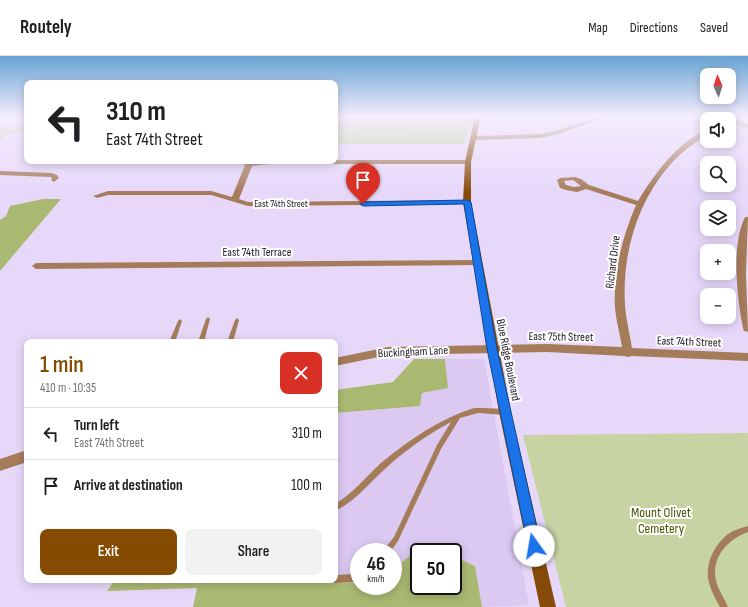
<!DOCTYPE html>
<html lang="en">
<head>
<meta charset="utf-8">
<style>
	:root { --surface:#fff; --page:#f2f2f2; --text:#202124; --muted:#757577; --line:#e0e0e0; --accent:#854c01 }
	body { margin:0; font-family:"Sofia Sans Condensed",sans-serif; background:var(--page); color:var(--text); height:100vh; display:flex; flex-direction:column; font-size:15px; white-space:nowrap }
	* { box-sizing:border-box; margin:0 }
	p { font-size:13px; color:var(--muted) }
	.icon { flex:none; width:22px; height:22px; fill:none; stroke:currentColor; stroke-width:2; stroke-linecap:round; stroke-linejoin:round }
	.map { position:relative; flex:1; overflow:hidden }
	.details { position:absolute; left:24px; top:283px; width:314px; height:244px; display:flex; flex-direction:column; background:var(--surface); border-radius:8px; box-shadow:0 2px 10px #0003 }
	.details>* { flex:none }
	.top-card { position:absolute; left:24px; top:24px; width:314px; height:84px; border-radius:8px; box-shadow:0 2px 10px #0003; background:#fff; color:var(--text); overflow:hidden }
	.needle { width:26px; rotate:357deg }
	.fabs { position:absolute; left:700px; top:12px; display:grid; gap:8px }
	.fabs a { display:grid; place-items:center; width:36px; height:36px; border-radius:8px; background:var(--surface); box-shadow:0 2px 10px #0003; font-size:20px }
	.speed { position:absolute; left:350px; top:487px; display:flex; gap:8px; font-size:20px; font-weight:700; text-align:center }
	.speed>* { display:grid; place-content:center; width:52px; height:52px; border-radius:50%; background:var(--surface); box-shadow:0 2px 10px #0003; line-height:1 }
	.speed small { font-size:10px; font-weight:400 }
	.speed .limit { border:2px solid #111; border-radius:6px; background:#fff; color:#111 }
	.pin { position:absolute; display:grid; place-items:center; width:34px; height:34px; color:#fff; margin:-41px -17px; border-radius:50% 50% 50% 0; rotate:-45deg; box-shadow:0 0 4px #0007 }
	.pin .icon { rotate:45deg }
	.me { position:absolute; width:44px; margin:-22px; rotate:347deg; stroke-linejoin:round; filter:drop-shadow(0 0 3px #0008) }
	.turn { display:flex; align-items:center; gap:14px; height:84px; padding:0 16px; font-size:18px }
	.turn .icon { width:52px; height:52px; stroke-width:2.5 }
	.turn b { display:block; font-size:28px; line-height:34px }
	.round { display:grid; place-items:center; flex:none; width:42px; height:42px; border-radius:8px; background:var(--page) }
	.overview { display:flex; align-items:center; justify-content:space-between; height:68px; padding:0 16px }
	h1 { font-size:24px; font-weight:600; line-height:30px; color:var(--accent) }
	.action { display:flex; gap:8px; margin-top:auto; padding:8px 16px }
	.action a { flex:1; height:46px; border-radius:8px; background:var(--accent); color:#fff; font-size:16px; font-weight:600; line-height:46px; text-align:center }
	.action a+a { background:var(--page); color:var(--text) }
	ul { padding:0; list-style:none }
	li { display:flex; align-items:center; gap:12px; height:52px; padding:0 16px; border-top:1px solid var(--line) }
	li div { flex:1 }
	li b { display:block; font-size:15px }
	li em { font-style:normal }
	header { display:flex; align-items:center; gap:24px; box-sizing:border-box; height:56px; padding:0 20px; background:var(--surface); border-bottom:1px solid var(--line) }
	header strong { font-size:19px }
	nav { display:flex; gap:22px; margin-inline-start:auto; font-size:14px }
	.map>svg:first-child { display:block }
	.built { fill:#dbc9f1 }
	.green { fill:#c7d3a3 }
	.forest { fill:#aab972 }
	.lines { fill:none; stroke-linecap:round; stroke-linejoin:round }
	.path { stroke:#91869f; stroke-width:1; stroke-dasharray:1.5 2; stroke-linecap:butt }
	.service { fill:#a57c5a; fill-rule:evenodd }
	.minor { fill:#a57c5a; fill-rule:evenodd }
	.secondary { fill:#864b09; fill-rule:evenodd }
	.route { fill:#1a73e8; stroke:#114b97 }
	.labels { text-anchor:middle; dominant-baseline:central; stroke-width:4; stroke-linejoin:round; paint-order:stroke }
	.far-street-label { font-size:10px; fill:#1c1723; stroke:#fff }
	.street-label { font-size:12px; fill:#1c1723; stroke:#fff }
	.near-park-label { font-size:14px; fill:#4a5600; stroke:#fff }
</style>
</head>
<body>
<header>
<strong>Routely</strong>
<nav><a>Map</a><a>Directions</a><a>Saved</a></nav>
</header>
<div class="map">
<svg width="748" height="551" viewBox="0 0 748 551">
	<rect width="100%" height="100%" fill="#e7d8fa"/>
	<path class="built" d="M 445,303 L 484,303 L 529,549 L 482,551 L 475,510 L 453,500 L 453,496 L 446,496 L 427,487 L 393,513 L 393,496 L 359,496 L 359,527 L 221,526 L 221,524 L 335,524 L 335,357 L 420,350 L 422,337 L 448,332 Z"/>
	<path class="green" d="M 335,60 L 473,60 L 464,88 L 335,88 Z
		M 0,71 L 27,71 L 27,77 L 7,78 L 0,84 Z
		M 748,377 L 748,551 L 566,551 L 523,379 Z"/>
	<path class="forest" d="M 43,143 L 61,143 L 0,215 L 0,164 L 6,160 L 10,150 Z
		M 414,303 L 445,303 L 448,332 L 422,337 L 420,350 L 335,357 L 335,334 L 393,326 Z
		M 427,487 L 446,496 L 419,496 L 419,530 L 453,530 L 453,500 L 475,510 L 482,551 L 193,551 L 197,532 L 107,535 L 115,524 L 221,524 L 222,526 L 359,527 L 359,530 L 393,530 L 393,513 Z"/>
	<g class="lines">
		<path class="path" d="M 335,71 L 401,73 L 413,71 L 434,71 L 448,68 L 454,60"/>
		<path class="service" d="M 208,261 L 210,263 L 204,286 L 198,286 L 206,263 Z
			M 237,262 L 239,264 L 233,286 L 227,286 L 235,264 Z
			M 180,263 L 182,265 L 175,286 L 169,286 L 178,265 Z
			M 474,352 L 485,352 L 505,353 L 507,354 L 508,356 L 507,358 L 505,359 L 478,357 L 460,362 L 441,393 L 398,485 L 390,496 L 382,496 L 394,481 L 437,389 L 451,366 C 427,379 404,395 385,413 C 369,427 355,446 335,455 L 335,448 C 353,437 366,421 381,407 C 409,384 439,363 474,352 Z
			M 748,470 L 748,476 C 725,484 708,506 718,531 C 721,538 725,544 728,551 L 720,551 C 715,542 710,533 708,522 C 706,506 715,488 728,478 C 734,474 741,472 748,470 Z
			M 359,517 L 359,525 L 356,526 L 335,527 L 332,526 L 332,524 L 335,524 L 335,519 L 356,518 Z"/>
		<path class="minor" d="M 601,60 L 610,60 L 558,78 L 540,82 L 473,84 L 470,82 L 473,80 L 540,78 L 555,75 Z
			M 729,62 L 748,68 L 748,72 L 729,66 L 729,63 L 727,63 Z
			M 707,74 L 707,79 C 693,88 680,97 669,110 C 636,148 622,200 625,249 C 626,264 630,278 632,292 L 748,297 L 748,305 L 632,300 L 628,301 L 624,300 L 547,296 L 388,299 L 335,310 L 335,302 L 388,291 L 547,288 L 622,291 C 620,278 616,265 615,252 C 613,216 622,182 636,149 L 586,133 L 577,136 L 566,134 L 560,132 L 557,124 L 560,122 L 575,121 L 581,123 L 589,129 L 638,145 C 653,120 678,85 707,74 ZM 573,124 L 581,130 L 574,131 L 566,129 L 564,125 Z
			M 335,104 L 468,104 L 471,106 L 468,108 L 270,108 L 252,110 L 239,143 L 248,146 L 467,144 L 471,146 L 467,148 L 248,150 L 211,139 L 108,139 L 97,142 L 93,140 L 108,135 L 211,135 L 232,141 L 245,109 L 239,105 Z
			M 0,115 L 51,117 L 57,119 L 59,122 L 54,126 L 51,124 L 52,122 L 51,121 L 0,119 Z
			M 745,161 L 748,161 L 746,218 L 748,276 L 744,275 L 743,272 C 737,242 731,189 745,161 Z
			M 478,204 L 482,207 L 481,209 L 36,213 L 32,210 L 36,207 Z
			M 27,394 L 27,406 L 0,415 L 0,403 Z"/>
		<path class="secondary" d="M 475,60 L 481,60 L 471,106 L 471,146 L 511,356 L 556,551 L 540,551 L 499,356 L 463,146 L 465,106 Z"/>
	</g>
	<linearGradient id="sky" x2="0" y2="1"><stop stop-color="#68a4d4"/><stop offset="0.44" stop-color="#f4edfd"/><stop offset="1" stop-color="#f4edfd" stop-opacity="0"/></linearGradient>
	<rect width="748" height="137" fill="url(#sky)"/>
	<path class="route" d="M 467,144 L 471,146 L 497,293 L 541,490 L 539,494 L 534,496 L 530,494 L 528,490 L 487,293 L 464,148 L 363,150 L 360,148 L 363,146 Z"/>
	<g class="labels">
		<g class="far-street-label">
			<text x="281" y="148">East 74th Street</text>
		</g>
		<g class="street-label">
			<text x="257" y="196">East 74th Terrace</text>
			<text transform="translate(613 206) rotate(-83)">Richard Drive</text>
			<text transform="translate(561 281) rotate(1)">East 75th Street</text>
			<text transform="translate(689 286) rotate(2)">East 74th Street</text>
			<text transform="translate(413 296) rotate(-3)">Buckingham Lane</text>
			<text transform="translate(508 304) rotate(79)">Blue Ridge Boulevard</text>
		</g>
		<g class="near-park-label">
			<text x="661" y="456">Mount Olivet<tspan x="661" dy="16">Cemetery</tspan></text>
		</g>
	</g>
</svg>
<div class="fabs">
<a><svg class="needle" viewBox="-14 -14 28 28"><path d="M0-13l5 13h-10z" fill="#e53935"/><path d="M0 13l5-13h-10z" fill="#757577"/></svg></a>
<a><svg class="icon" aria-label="sound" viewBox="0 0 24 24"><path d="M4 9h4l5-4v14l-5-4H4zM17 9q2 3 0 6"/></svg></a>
<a><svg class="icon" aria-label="search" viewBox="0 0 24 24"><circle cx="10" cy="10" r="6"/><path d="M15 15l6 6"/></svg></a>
<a><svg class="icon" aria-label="layers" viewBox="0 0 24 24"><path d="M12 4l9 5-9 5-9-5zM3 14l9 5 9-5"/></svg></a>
<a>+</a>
<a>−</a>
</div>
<div class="speed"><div>46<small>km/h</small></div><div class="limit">50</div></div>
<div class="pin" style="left:363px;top:148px;background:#d93025"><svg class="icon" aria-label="arrive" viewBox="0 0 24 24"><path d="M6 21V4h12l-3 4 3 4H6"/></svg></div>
<svg class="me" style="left:534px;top:490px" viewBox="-20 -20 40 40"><circle r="19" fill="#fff"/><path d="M0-13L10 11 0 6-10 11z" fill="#1a73e8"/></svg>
<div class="top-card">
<div class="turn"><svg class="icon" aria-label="left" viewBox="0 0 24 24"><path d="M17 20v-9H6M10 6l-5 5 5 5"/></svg><div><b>310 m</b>East 74th Street</div></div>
</div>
<section class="details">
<div class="overview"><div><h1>1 min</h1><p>410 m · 10:35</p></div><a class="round" style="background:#d93025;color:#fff"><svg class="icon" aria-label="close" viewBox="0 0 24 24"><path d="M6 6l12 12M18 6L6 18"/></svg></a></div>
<ul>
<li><svg class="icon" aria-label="left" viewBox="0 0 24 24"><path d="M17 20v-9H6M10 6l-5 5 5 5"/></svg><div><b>Turn left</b><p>East 74th Street</p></div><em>310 m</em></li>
<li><svg class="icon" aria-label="arrive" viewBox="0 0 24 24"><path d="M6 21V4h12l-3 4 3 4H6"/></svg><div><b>Arrive at destination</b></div><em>100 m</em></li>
</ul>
<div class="action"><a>Exit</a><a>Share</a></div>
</section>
</div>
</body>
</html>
